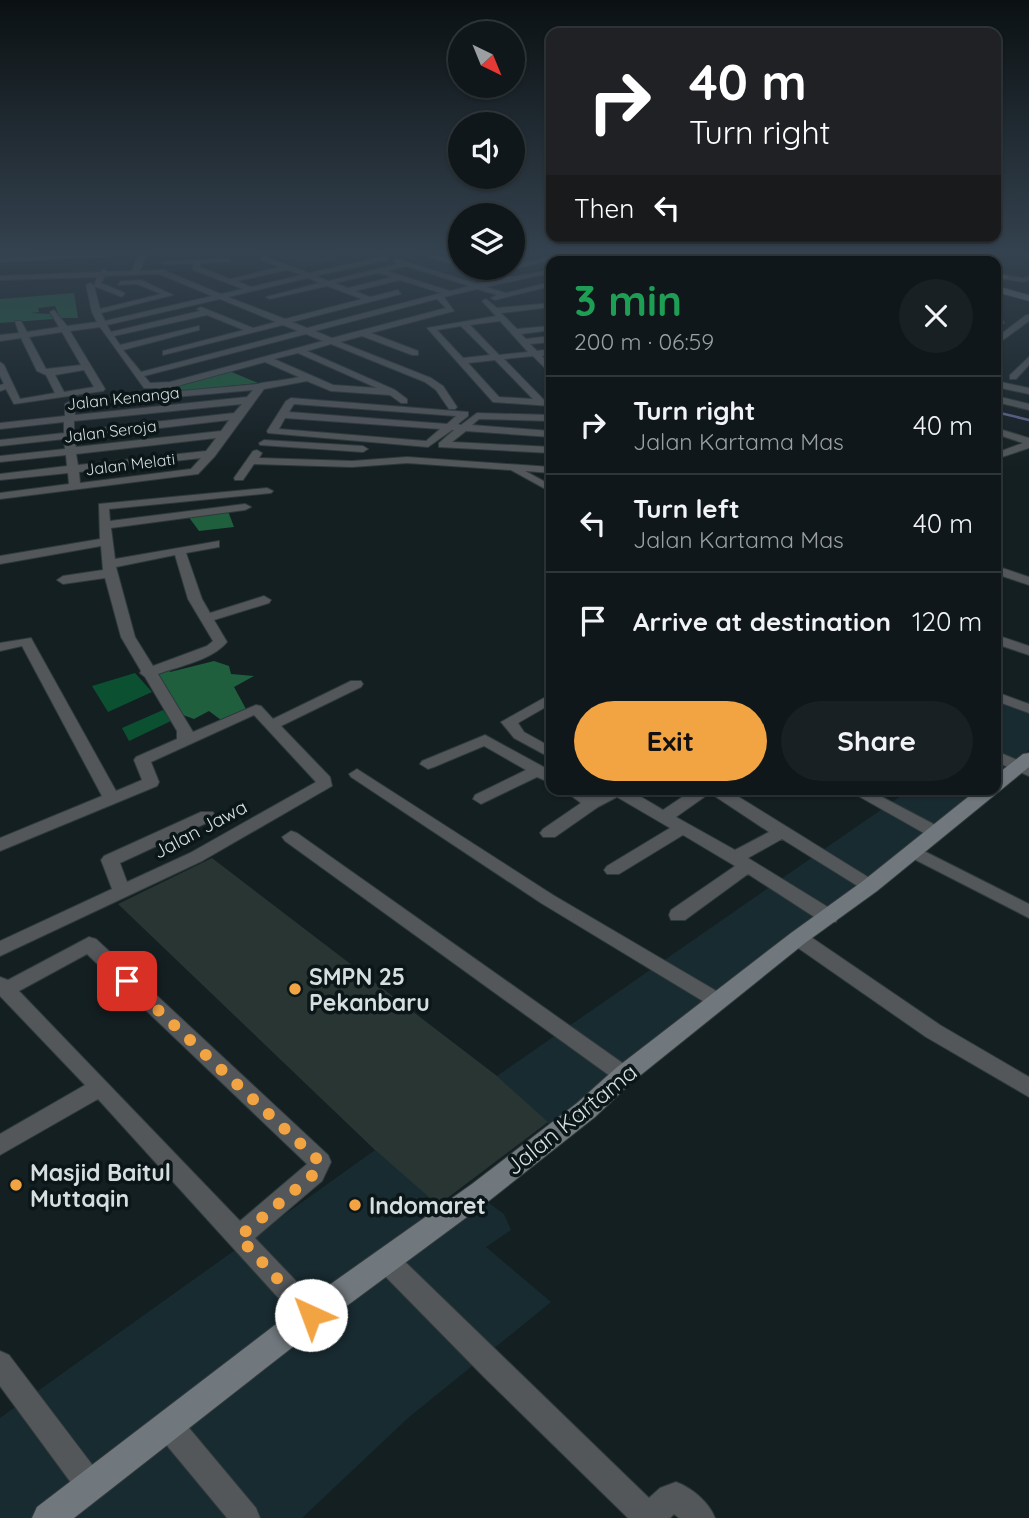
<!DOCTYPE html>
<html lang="en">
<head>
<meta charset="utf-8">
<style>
	:root { --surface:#0f171a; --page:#182023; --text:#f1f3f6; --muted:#9b9fa2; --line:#2f3639; --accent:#f3a442 }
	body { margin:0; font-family:Quicksand,sans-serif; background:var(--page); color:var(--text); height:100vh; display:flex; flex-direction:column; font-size:26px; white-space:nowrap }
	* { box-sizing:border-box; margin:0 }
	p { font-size:23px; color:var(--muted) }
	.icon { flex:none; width:38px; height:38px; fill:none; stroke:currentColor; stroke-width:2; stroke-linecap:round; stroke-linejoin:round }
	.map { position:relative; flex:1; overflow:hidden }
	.drawer { position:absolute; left:546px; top:256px; width:455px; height:539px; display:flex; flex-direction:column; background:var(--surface); border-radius:14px; box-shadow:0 2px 5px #0004,0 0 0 2px var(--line) }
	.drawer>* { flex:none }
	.guide { position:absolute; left:546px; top:28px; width:455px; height:214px; border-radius:14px; box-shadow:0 2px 5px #0004,0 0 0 2px var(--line); background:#202124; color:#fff; overflow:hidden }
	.needle { width:46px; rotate:137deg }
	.fabs { position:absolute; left:448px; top:21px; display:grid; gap:14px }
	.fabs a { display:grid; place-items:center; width:77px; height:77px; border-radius:50%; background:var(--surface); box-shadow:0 2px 5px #0004,0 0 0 2px var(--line); font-size:35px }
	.pin { position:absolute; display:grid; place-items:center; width:60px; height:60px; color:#fff; margin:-30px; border-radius:14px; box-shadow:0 4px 10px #0006 }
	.me { position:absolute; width:77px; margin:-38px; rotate:317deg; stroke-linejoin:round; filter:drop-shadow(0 0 5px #0008) }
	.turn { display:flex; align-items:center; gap:24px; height:147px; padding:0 28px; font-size:32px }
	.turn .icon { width:91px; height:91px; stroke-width:2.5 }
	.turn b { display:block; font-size:49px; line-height:60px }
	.then { display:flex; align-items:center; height:66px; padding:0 28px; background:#0003; gap:14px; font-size:26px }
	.round { display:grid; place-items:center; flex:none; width:74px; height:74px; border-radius:37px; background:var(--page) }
	.head { display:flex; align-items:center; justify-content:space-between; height:119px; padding:0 28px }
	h1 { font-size:42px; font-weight:800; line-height:52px; color:#1e9e55 }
	.primary-button { display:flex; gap:14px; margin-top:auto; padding:14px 28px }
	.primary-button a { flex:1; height:80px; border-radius:42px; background:var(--accent); color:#111; font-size:28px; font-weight:800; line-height:80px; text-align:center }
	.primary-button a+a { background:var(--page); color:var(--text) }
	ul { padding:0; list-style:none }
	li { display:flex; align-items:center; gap:21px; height:98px; padding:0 28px; border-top:2px solid var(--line) }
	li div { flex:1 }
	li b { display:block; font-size:26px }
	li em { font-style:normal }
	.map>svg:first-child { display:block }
	.built { fill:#182b31 }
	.green { fill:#0b5131 }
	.forest { fill:#1f5f3e }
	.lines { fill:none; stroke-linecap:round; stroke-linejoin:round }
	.stream { stroke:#606692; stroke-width:2.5 }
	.building { fill:#283533 }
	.street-casing { stroke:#2f3a3d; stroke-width:2 }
	.secondary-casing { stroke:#2f3a3d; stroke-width:2 }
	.street { fill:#53575a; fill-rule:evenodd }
	.secondary { fill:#71787d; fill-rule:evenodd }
	.route { stroke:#f3a442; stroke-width:12; stroke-dasharray:0 21.6 }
	.poi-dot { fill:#f3a442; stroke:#0b1619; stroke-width:2.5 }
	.labels { text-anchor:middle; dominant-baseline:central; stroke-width:7; stroke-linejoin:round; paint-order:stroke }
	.far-street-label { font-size:16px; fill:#d6dee0; stroke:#0b1619 }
	.street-label { font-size:19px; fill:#d6dee0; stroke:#0b1619 }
	.near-poi-label { font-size:23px; font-weight:bold; fill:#d6dee0; stroke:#0b1619; text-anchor:start }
	.near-street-label { font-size:23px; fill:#d6dee0; stroke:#0b1619 }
</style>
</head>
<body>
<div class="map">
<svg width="1029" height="1518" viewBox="0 0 1029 1518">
	<rect width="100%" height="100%" fill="#141f22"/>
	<path class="built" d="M 1029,700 L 1029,750 L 996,776 L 996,711 L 1004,704 L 1025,704 Z
		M 911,789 L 979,789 L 550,1125 L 497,1076 Z
		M 375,1150 L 444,1209 L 471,1190 L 504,1214 L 511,1230 L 486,1247 L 551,1302 L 408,1418 L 302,1518 L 0,1518 L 0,1418 Z"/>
	<path class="green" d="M 135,673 L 152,692 L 108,712 L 92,686 Z
		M 163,710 L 171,721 L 129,741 L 122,728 Z"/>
	<path class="forest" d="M 74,293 L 78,318 L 60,318 L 55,306 L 38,308 L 39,312 L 31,313 L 50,314 L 53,319 L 0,323 L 0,299 Z
		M 227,370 L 258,383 L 174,392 L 167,386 Z
		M 228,511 L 234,527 L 199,531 L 188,516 Z
		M 214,661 L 229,666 L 231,674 L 254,676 L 234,687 L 246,709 L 221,720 L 209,711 L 194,719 L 180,714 L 155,675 L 170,666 L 170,672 Z"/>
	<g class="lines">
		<path class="stream" d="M 587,255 L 599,261
			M 996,412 L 1029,420"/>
	</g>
	<path class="building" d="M 272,255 L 336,255 L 337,260 L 302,268 Z
		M 212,858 L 497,1076 L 548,1122 L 438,1205 L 375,1150 L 118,904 Z"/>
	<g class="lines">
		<g class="street-casing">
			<path id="street" d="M 71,255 L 130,255 L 0,262 L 0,258 Z
				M 138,255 L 146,255 L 140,271 L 163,270 L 221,294 L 243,289 L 193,270 L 193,263 L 164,264 L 160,262 L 228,258 L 231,262 L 200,263 L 200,267 L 230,279 L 280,267 L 262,261 L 261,255 L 269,255 L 269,258 L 309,273 L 385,256 L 388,260 L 316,276 L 328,281 L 398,264 L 393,261 L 397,259 L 477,284 L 502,279 L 469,268 L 479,268 L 511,277 L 546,271 L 550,273 L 486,287 L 506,293 L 551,282 L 551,286 L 495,300 L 491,298 L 497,295 L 477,289 L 444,297 L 454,311 L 371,333 L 418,351 L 418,355 L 412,355 L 362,336 L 340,342 L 431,378 L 443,386 L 457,407 L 455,409 L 449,409 L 436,390 L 425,382 L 331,344 L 307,351 L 395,390 L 407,399 L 407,403 L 401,403 L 390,395 L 331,391 L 307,381 L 264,389 L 215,456 L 198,474 L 0,499 L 0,493 L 69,484 L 68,473 L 0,480 L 0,474 L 67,466 L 66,455 L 0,462 L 0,456 L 65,449 L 64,439 L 0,446 L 0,440 L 64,433 L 64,422 L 0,429 L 0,423 L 65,416 L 65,404 L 70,401 L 258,384 C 262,382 289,380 299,377 L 265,362 L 170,388 L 144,388 L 100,327 L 70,331 L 105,389 L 103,391 L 14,404 L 6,389 L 0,391 L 0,385 L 4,384 L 0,376 L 0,362 L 4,365 L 20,399 L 55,393 L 46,375 L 37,371 L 21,338 L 0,341 L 0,335 L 19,333 L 15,321 L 21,321 L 27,332 L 59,327 L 50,312 L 54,310 L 67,326 L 97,322 L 92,312 L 86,285 L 90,283 L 94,285 L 100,309 L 161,294 L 137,284 L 118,285 L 121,281 L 141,280 L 173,295 L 101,313 L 105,321 L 212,296 L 159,274 L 105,276 L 101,283 L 125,293 L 122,297 L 94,286 L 97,277 L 0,280 L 0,276 L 100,272 L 104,269 L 107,272 L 132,271 ZM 406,266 L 469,286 L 450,291 L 387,271 ZM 288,270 L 301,275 L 251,287 L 237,281 ZM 378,273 L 392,277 L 348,288 L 335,283 ZM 308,278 L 319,283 L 266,297 L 270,299 L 327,286 L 362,299 L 285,319 L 228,297 ZM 400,280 L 441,293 L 307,328 L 292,322 L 401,294 L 398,290 L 370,297 L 355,291 ZM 220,299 L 276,322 L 253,328 L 201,307 L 197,309 L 200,311 L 111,332 L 107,325 ZM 437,299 L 446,308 L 332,338 L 315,331 ZM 207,315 L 244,330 L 163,351 L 163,355 L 283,325 L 298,331 L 141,372 L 123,350 L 199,330 L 199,326 L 120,345 L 114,336 ZM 62,332 L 81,365 L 46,369 L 29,337 ZM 306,334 L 323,341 L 170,382 L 150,383 L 144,376 ZM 298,353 L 377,388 L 333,385 L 274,359 ZM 84,370 L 94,387 L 64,392 L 55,375 ZM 253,390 L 247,397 L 75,415 L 75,406 ZM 242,404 L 234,413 L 74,431 L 74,421 ZM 229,420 L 221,431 L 76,447 L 74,438 ZM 216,438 L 206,451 L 78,465 L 76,454 ZM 201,458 L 191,469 L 80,483 L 79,472 Z
				M 424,255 L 435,255 L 460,263 L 460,267 Z
				M 557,255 L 566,257 L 513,269 L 510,268 L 513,268 L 513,265 Z
				M 642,255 L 655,255 L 637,261 L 624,261 Z
				M 725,255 L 738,255 L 727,259 L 729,261 L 721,261 L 717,258 Z
				M 752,255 L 762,255 L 772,261 L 763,261 Z
				M 819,255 L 831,255 L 814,261 L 802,261 Z
				M 861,255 L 872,255 L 859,261 L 848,261 Z
				M 1024,255 L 1029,255 L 1029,257 L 1025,257 Z
				M 1005,275 L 1023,278 L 1029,276 L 1029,280 L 1023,282 L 1002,279 Z
				M 486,299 L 497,308 L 551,303 L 551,307 L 501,313 L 517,329 L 551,326 L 551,330 L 521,334 L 526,339 L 551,336 L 551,342 L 530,344 L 537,351 L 551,349 L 551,355 L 542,356 L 551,366 L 551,374 L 533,356 L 504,359 L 544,400 L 551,400 L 551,406 L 493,402 L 427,328 L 496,316 L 482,301 ZM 500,321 L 528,352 L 499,355 L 470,325 ZM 461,326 L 490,355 L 463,358 L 437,330 ZM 495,360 L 533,399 L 499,397 L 468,363 Z
				M 1026,315 L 1029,315 L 1029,321 L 996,345 L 996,338 Z
				M 996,320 L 1003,321 L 1004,323 L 996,324 Z
				M 1029,357 L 1029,365 L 1016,379 L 1010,379 L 1010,375 Z
				M 996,381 L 1029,388 L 1029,394 L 996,387 Z
				M 996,396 L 1029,404 L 1029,410 L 996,402 Z
				M 291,398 L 468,412 L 468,416 L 458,424 L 461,425 L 477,413 L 551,415 L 551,421 L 479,419 L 472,425 L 551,431 L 551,437 L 466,431 L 452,442 L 551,447 L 551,453 L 439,447 L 439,443 L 454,430 L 452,430 L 428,447 L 268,433 L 267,431 L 286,401 ZM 294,404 L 456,416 L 447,424 L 289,412 ZM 285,418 L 440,429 L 426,441 L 279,429 Z
				M 996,428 L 1029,438 L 1029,448 L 996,459 L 996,453 L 1023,443 L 996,434 Z
				M 264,440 L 363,446 L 368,449 L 363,452 L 260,445 L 259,443 Z
				M 257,450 L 262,453 L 259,458 L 352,461 L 407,457 L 551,467 L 551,473 L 525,471 L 551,485 L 551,492 L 511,470 L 407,463 L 352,467 L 254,464 L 243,480 L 235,480 L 234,478 L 253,451 Z
				M 267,488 L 273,491 L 271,493 L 109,509 L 110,521 L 245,504 L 251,507 L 245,510 L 111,528 L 115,559 L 219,541 L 219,547 L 186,553 L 202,599 L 210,613 L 264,596 L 271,600 L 269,603 L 214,620 L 227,642 C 212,660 180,666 158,674 L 193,732 L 256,705 L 261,706 L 273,719 L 351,681 L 361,681 L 363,684 L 361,687 L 281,726 L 330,777 L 332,786 L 202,861 L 0,956 L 0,941 L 112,889 L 101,860 L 104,856 L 201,812 L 213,812 L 215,816 L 213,820 L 120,863 L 127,882 L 190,853 L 316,782 L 254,715 L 151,762 L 159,782 L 157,786 L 0,851 L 0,838 L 102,796 L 22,646 L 0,651 L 0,643 L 31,638 L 116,791 L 142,780 L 134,760 L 136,757 L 177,739 L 177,731 L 145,677 L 140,673 L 141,671 L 121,637 L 105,578 L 63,584 L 57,580 L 63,576 L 103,570 L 101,546 L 0,564 L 0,556 L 100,539 L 99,504 ZM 175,555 L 188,599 L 213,641 L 207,646 L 153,666 L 135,637 L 116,567 Z
				M 996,566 L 1029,577 L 1029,585 L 996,574 Z
				M 996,635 L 1029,646 L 1029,655 L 996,644 Z
				M 996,692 L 1029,704 L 1029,713 L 996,701 Z
				M 551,694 L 551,704 L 518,723 L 524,732 L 551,747 L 551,758 L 514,738 L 501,722 Z
				M 485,735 L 551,771 L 551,783 L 537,777 L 481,804 L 473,799 L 475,795 L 526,770 L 484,746 L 434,767 L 428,769 L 420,764 L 422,761 Z
				M 996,751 L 1029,765 L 1029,776 L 996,762 Z
				M 357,769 L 553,895 L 725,996 L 728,1001 L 725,1006 L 718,1009 L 711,1006 L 541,903 L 351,777 L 349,774 Z
				M 562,789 L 582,789 L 593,796 C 622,781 637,795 663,810 L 694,789 L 726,789 L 876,882 L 879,886 L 876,890 L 864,890 L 782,839 L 748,858 L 836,912 L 838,917 L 836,922 L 822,922 L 748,874 L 685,920 L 671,920 L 669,915 L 671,910 L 735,866 L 683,835 L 619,874 L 607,874 L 604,870 L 607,866 L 670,828 L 617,797 L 598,807 L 555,837 L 543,837 L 540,833 L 543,829 L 581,803 ZM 710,793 L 769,832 L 735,850 L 676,817 Z
				M 846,789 L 867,789 L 941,828 L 944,832 L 935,838 L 929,836 Z
				M 291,831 L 297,833 L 631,1069 L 635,1075 L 631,1081 L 624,1084 L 617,1081 L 285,841 L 282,837 Z
				M 912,845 L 1029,904 L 1029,918 L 906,855 L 903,851 L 906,847 Z
				M 798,931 L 805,933 L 940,1025 L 1029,1077 L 1029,1097 L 926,1037 L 791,943 L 789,938 L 791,933 Z
				M 89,937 L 96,939 L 328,1155 L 331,1162 L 322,1181 L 255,1238 L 320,1306 L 324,1315 L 320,1324 L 311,1327 L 302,1324 L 98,1099 L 0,1155 L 0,1134 L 85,1085 L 0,996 L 0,977 L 8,980 ZM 87,954 L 307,1164 L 240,1221 L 19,991 Z
				M 387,1250 L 396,1253 L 649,1498 L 660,1488 L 676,1482 C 692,1488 709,1502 715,1518 L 679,1518 L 674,1514 L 670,1518 L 628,1518 L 484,1377 L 378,1269 L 375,1261 L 378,1253 Z
				M 0,1351 L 9,1355 L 100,1475 L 104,1485 L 100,1495 L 90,1499 L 80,1495 L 0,1386 Z
				M 169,1412 L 179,1416 L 256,1508 L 260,1518 L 227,1518 L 159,1436 L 155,1426 L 159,1416 Z"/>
		</g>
		<g class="secondary-casing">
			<path id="secondary" d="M 940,255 L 951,255 L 964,261 L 952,261 Z
				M 996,271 L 1009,277 L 996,282 Z
				M 996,286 L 1029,295 L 1029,301 L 996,292 Z
				M 1029,753 L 1029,767 L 877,891 L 805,943 L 632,1082 L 595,1117 L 490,1200 L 321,1325 L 74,1518 L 32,1518 L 37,1507 L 301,1305 L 472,1184 L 577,1103 L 616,1068 L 791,933 L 863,881 L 978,789 L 996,789 L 996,775 L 1023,754 Z"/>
		</g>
		<use href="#street" class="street"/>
		<use href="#secondary" class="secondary"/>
	</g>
	<linearGradient id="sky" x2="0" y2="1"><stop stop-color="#0b1113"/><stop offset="0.54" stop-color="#34424f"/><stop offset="1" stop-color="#34424f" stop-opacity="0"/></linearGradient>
	<rect width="1029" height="468" fill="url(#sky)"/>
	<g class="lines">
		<path class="route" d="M 127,981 L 320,1162 L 314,1174 L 239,1237 L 311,1315"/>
	</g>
	<g class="poi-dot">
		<circle cx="295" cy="989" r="7"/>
		<circle cx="16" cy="1185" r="7"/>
		<circle cx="355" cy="1205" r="7"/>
	</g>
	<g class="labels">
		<g class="far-street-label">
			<text transform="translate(123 398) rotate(-6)">Jalan Kenanga</text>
			<text transform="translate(110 431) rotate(-7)">Jalan Seroja</text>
			<text transform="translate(130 464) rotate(-7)">Jalan Melati</text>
		</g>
		<g class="street-label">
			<text transform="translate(200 829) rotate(-28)">Jalan Jawa</text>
		</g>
		<g class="near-poi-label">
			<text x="309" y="976">SMPN 25<tspan x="309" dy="26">Pekanbaru</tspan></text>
			<text x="30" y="1172">Masjid Baitul<tspan x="30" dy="26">Muttaqin</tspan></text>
			<text x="369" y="1205">Indomaret</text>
		</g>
		<g class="near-street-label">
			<text transform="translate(571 1119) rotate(-39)">Jalan Kartama</text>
		</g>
	</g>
</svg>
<div class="fabs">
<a><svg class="needle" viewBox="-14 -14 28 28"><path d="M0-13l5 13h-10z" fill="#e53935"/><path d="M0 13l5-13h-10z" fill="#9b9fa2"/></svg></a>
<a><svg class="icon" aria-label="sound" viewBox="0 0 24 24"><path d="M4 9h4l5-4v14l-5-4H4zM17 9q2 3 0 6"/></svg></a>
<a><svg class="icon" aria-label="layers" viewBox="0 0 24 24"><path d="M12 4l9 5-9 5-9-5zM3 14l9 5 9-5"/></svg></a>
</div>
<div class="pin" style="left:127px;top:981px;background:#d93025"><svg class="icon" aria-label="arrive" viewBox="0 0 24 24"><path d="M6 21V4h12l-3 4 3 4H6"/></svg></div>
<svg class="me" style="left:311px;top:1315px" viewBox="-20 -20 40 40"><circle r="19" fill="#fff"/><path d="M0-13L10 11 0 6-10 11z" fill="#f3a442"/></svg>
<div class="guide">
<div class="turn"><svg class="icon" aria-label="right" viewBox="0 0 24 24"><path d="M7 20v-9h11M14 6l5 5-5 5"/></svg><div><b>40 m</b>Turn right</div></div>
<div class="then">Then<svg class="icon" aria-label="left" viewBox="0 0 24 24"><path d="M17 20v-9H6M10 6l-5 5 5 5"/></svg></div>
</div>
<section class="drawer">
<div class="head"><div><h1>3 min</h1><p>200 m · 06:59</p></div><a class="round"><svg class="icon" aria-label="close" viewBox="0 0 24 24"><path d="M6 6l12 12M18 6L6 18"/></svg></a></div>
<ul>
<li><svg class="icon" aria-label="right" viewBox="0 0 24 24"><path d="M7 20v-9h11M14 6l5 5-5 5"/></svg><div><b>Turn right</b><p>Jalan Kartama Mas</p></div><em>40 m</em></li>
<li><svg class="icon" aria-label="left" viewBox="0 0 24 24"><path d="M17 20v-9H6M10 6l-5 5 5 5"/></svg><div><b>Turn left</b><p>Jalan Kartama Mas</p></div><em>40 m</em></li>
<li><svg class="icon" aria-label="arrive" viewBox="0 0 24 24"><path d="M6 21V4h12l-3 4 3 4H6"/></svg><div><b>Arrive at destination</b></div><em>120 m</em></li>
</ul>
<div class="primary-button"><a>Exit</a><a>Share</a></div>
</section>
</div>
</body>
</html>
